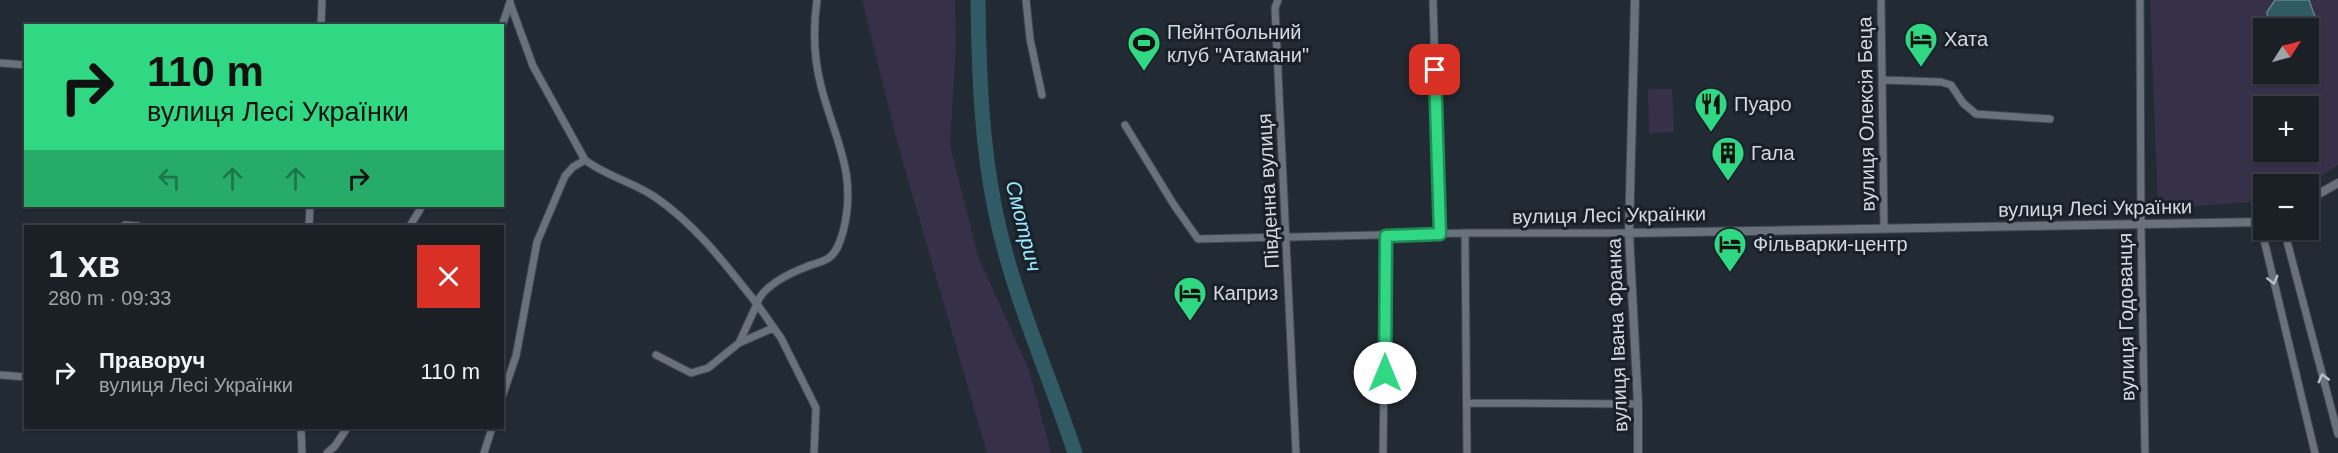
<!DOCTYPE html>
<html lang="uk">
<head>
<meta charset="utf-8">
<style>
	:root { --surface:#1a2026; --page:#272d32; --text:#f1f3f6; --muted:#9fa3a7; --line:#383e43 }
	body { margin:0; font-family:Helvetica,sans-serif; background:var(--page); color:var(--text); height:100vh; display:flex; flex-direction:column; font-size:22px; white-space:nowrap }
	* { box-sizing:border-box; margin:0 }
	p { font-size:20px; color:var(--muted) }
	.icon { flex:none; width:33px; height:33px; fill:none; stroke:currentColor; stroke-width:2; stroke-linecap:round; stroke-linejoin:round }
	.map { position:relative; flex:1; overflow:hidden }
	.drawer { position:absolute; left:24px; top:225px; width:480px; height:204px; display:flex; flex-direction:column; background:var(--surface); border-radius:0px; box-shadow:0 2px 4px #0004,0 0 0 2px var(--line) }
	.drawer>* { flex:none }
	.hud { position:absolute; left:24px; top:24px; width:480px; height:183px; border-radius:0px; box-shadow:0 2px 4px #0004,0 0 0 2px var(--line); background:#30d883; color:#111; overflow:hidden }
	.needle { width:39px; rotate:54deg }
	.buttons { position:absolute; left:2253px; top:18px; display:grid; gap:12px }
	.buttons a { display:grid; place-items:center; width:66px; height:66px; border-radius:0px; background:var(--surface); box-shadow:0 2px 4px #0004,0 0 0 2px var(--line); font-size:30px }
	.pin { position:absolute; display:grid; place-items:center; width:51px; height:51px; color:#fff; margin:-26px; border-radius:12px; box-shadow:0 3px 9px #0006 }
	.me { position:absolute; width:66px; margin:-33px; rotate:0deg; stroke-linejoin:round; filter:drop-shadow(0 0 4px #0008) }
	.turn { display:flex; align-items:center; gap:21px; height:126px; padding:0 24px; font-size:27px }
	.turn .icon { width:78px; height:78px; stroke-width:2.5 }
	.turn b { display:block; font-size:42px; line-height:51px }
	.lanes { display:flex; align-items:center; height:57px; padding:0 24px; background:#0003; justify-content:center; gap:30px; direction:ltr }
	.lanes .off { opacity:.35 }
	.round { display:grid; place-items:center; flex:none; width:63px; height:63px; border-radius:0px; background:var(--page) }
	.overview { display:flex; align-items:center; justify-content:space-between; height:102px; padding:0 24px }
	h1 { font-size:36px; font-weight:700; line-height:45px }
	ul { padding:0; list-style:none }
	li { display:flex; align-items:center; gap:18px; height:90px; padding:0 24px }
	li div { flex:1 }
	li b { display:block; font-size:22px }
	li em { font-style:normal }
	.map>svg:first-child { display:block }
	.green { fill:#363148; fill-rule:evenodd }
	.water { fill:#305b65; stroke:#62818a; stroke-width:1.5 }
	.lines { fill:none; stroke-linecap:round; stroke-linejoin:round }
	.river { stroke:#305b65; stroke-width:15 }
	.minor-casing { stroke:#40464e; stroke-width:9 }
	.tertiary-casing { stroke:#40464e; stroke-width:10 }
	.minor { stroke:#68717c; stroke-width:7 }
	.tertiary { stroke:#68717c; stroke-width:8 }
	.oneway { stroke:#bac0c7 }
	.route-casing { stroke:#1f8c55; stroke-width:15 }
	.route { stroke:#30d883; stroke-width:10 }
	.labels { text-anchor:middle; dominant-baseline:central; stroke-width:6; stroke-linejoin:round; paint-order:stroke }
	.poi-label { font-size:20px; fill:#d5dae0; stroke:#182029; text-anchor:start }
	.street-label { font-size:20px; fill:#d5dae0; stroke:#182029 }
	.water-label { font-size:21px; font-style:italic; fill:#9ceafd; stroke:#182029 }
</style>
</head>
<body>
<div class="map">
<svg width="2338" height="453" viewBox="0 0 2338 453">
	<rect width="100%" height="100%" fill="#222a33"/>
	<path class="green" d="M 862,0 L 955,0 L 956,43 L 950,145 L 978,256 L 1029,370 L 1051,453 L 987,453 L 898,145 Z
		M 2150,0 L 2338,0 L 2338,165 L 2308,184 L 2264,184 L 2263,201 L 2158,209 ZM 2264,28 L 2308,28 L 2308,74 L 2264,74 ZM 2264,106 L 2308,106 L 2308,152 L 2264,152 Z
		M 1648,89 L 1672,89 L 1674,132 L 1649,133 Z"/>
	<path class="water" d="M 2275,0 L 2309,0 L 2315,17 L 2316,25 L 2309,34 L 2308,28 L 2269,28 L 2267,12 Z"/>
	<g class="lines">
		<path class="river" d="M 978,0 C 979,72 981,143 996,214 C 1013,296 1049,374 1075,453"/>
		<g class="minor-casing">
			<path id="minor" d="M 1026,0 L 1030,39 L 1042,95
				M 1278,0 L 1275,8 L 1296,453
				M 1433,0 L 1440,234
				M 1881,0 L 1884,227
				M 2140,0 L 2141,225 L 2145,453
				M 510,3 L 533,66 L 585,160 C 606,176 633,182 655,197 C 696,225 726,265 757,304 L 739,343
				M 321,26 L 322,0
				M 502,26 L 510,2
				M 0,63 L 26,65
				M 1884,80 L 1941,82 L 1951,85 L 1963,103 L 1976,114 L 2050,119
				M 1125,125 L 1174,205 L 1198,239 L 1465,233 L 1629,233
				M 2260,223 L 2315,453
				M 125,225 L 138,226
				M 309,226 L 310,206
				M 410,226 L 422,206
				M 2284,230 L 2338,434
				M 1465,233 L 1467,453
				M 656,355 L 691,373 L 708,368 L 739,343 L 773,328
				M 0,375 L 26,377
				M 502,397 L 516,356 L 537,242 L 565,176 L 573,167 L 585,160
				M 1468,403 L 1638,404
				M 301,428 L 302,453
				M 327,453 L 335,446 L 347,428
				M 484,453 L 492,428
				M 814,453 L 816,408 L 781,338 L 757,304 C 761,287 790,273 806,267 C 814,263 824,263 831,256 C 838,250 840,241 843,232 C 858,173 835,141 821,86 C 814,59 813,28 817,0
				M 1383,453 L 1386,236"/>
		</g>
		<g class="tertiary-casing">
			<path id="tertiary" d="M 1635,0 L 1629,233 L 1638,404 L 1638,453
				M 2308,200 L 2338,183
				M 1629,233 L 2264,222"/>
		</g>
		<use href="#minor" class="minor"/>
		<use href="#tertiary" class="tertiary"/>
	</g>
	<defs><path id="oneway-chevron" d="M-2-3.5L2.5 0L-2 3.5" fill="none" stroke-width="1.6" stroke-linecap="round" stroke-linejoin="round" transform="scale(1.5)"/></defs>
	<g class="oneway">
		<use href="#oneway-chevron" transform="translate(2273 280) rotate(76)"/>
		<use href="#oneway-chevron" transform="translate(2323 378) rotate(-105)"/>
	</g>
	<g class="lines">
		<g class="route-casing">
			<path id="route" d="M 1385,373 L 1386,236 L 1440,234 L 1435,70"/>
		</g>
		<use href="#route" class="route"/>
	</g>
	<defs>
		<g id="hotel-pin" transform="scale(1.725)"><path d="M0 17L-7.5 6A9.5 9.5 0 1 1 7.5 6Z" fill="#30d883" stroke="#182029"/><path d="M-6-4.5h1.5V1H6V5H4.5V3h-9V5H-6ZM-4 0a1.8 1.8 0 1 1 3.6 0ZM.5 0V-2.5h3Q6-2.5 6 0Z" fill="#111"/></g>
		<g id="stadium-pin" transform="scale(1.725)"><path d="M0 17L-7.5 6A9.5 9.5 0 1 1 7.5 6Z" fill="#30d883" stroke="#182029"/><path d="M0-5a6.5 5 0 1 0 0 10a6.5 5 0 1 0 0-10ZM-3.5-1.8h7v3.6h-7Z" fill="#111"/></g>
		<g id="restaurant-pin" transform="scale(1.725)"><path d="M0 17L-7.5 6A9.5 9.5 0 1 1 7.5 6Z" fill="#30d883" stroke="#182029"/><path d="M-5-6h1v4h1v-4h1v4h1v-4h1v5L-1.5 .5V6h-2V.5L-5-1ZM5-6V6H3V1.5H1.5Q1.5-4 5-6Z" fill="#111"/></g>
		<g id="building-pin" transform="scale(1.725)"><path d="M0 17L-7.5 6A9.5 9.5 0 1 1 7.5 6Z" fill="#30d883" stroke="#182029"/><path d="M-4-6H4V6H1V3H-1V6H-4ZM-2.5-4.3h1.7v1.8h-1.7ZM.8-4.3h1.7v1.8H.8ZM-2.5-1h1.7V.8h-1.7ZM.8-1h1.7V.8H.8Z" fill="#111"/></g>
	</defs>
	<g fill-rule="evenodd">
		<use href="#hotel-pin" x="1921" y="39"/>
		<use href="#stadium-pin" x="1144" y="43"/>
		<use href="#restaurant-pin" x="1711" y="104"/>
		<use href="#building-pin" x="1728" y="153"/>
		<use href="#hotel-pin" x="1730" y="244"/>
		<use href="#hotel-pin" x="1190" y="293"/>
	</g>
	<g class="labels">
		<g class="poi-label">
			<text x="1167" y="32">Пейнтбольний<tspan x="1167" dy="23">клуб "Атамани"</tspan></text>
			<text x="1944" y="39">Хата</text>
			<text x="1734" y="104">Пуаро</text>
			<text x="1751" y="153">Гала</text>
			<text x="1753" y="244">Фільварки-центр</text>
			<text x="1213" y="293">Каприз</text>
		</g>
		<g class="street-label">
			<text transform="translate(1866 114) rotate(-91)">вулиця Олексія Беца</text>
			<text transform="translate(1268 191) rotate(-93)">Південна вулиця</text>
			<text transform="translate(2095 208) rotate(-1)">вулиця Лесі Українки</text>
			<text transform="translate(1609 215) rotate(-1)">вулиця Лесі Українки</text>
			<text transform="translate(2126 317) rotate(-91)">вулиця Годованця</text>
			<text transform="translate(1617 335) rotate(-92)">вулиця Івана Франка</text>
		</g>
		<g class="water-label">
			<text transform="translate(1024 226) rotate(76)">Смотрич</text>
		</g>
	</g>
</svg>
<div class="buttons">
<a><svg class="needle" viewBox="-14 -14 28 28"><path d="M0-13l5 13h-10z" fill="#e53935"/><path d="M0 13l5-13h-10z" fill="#9fa3a7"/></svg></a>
<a>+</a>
<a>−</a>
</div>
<div class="pin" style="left:1435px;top:70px;background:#d93025"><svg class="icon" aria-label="arrive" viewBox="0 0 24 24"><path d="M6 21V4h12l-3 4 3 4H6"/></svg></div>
<svg class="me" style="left:1385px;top:373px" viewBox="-20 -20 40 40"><circle r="19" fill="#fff"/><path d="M0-13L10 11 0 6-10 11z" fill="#30d883"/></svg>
<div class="hud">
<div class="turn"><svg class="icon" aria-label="right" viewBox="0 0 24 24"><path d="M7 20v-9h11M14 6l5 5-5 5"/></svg><div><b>110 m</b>вулиця Лесі Українки</div></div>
<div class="lanes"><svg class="icon off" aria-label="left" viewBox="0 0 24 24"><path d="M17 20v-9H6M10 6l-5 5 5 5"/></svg><svg class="icon off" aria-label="ahead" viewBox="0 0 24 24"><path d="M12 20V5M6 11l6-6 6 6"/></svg><svg class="icon off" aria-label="ahead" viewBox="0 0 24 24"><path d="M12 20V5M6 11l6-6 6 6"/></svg><svg class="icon" aria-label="right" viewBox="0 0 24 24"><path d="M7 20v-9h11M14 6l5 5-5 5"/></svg></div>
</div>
<section class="drawer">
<div class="overview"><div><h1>1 хв</h1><p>280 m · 09:33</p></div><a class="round" style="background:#d93025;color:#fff"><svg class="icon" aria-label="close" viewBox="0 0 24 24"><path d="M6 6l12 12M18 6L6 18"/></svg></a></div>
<ul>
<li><svg class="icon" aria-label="right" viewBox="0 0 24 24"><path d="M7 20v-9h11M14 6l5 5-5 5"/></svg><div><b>Праворуч</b><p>вулиця Лесі Українки</p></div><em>110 m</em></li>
</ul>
</section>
</div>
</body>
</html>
